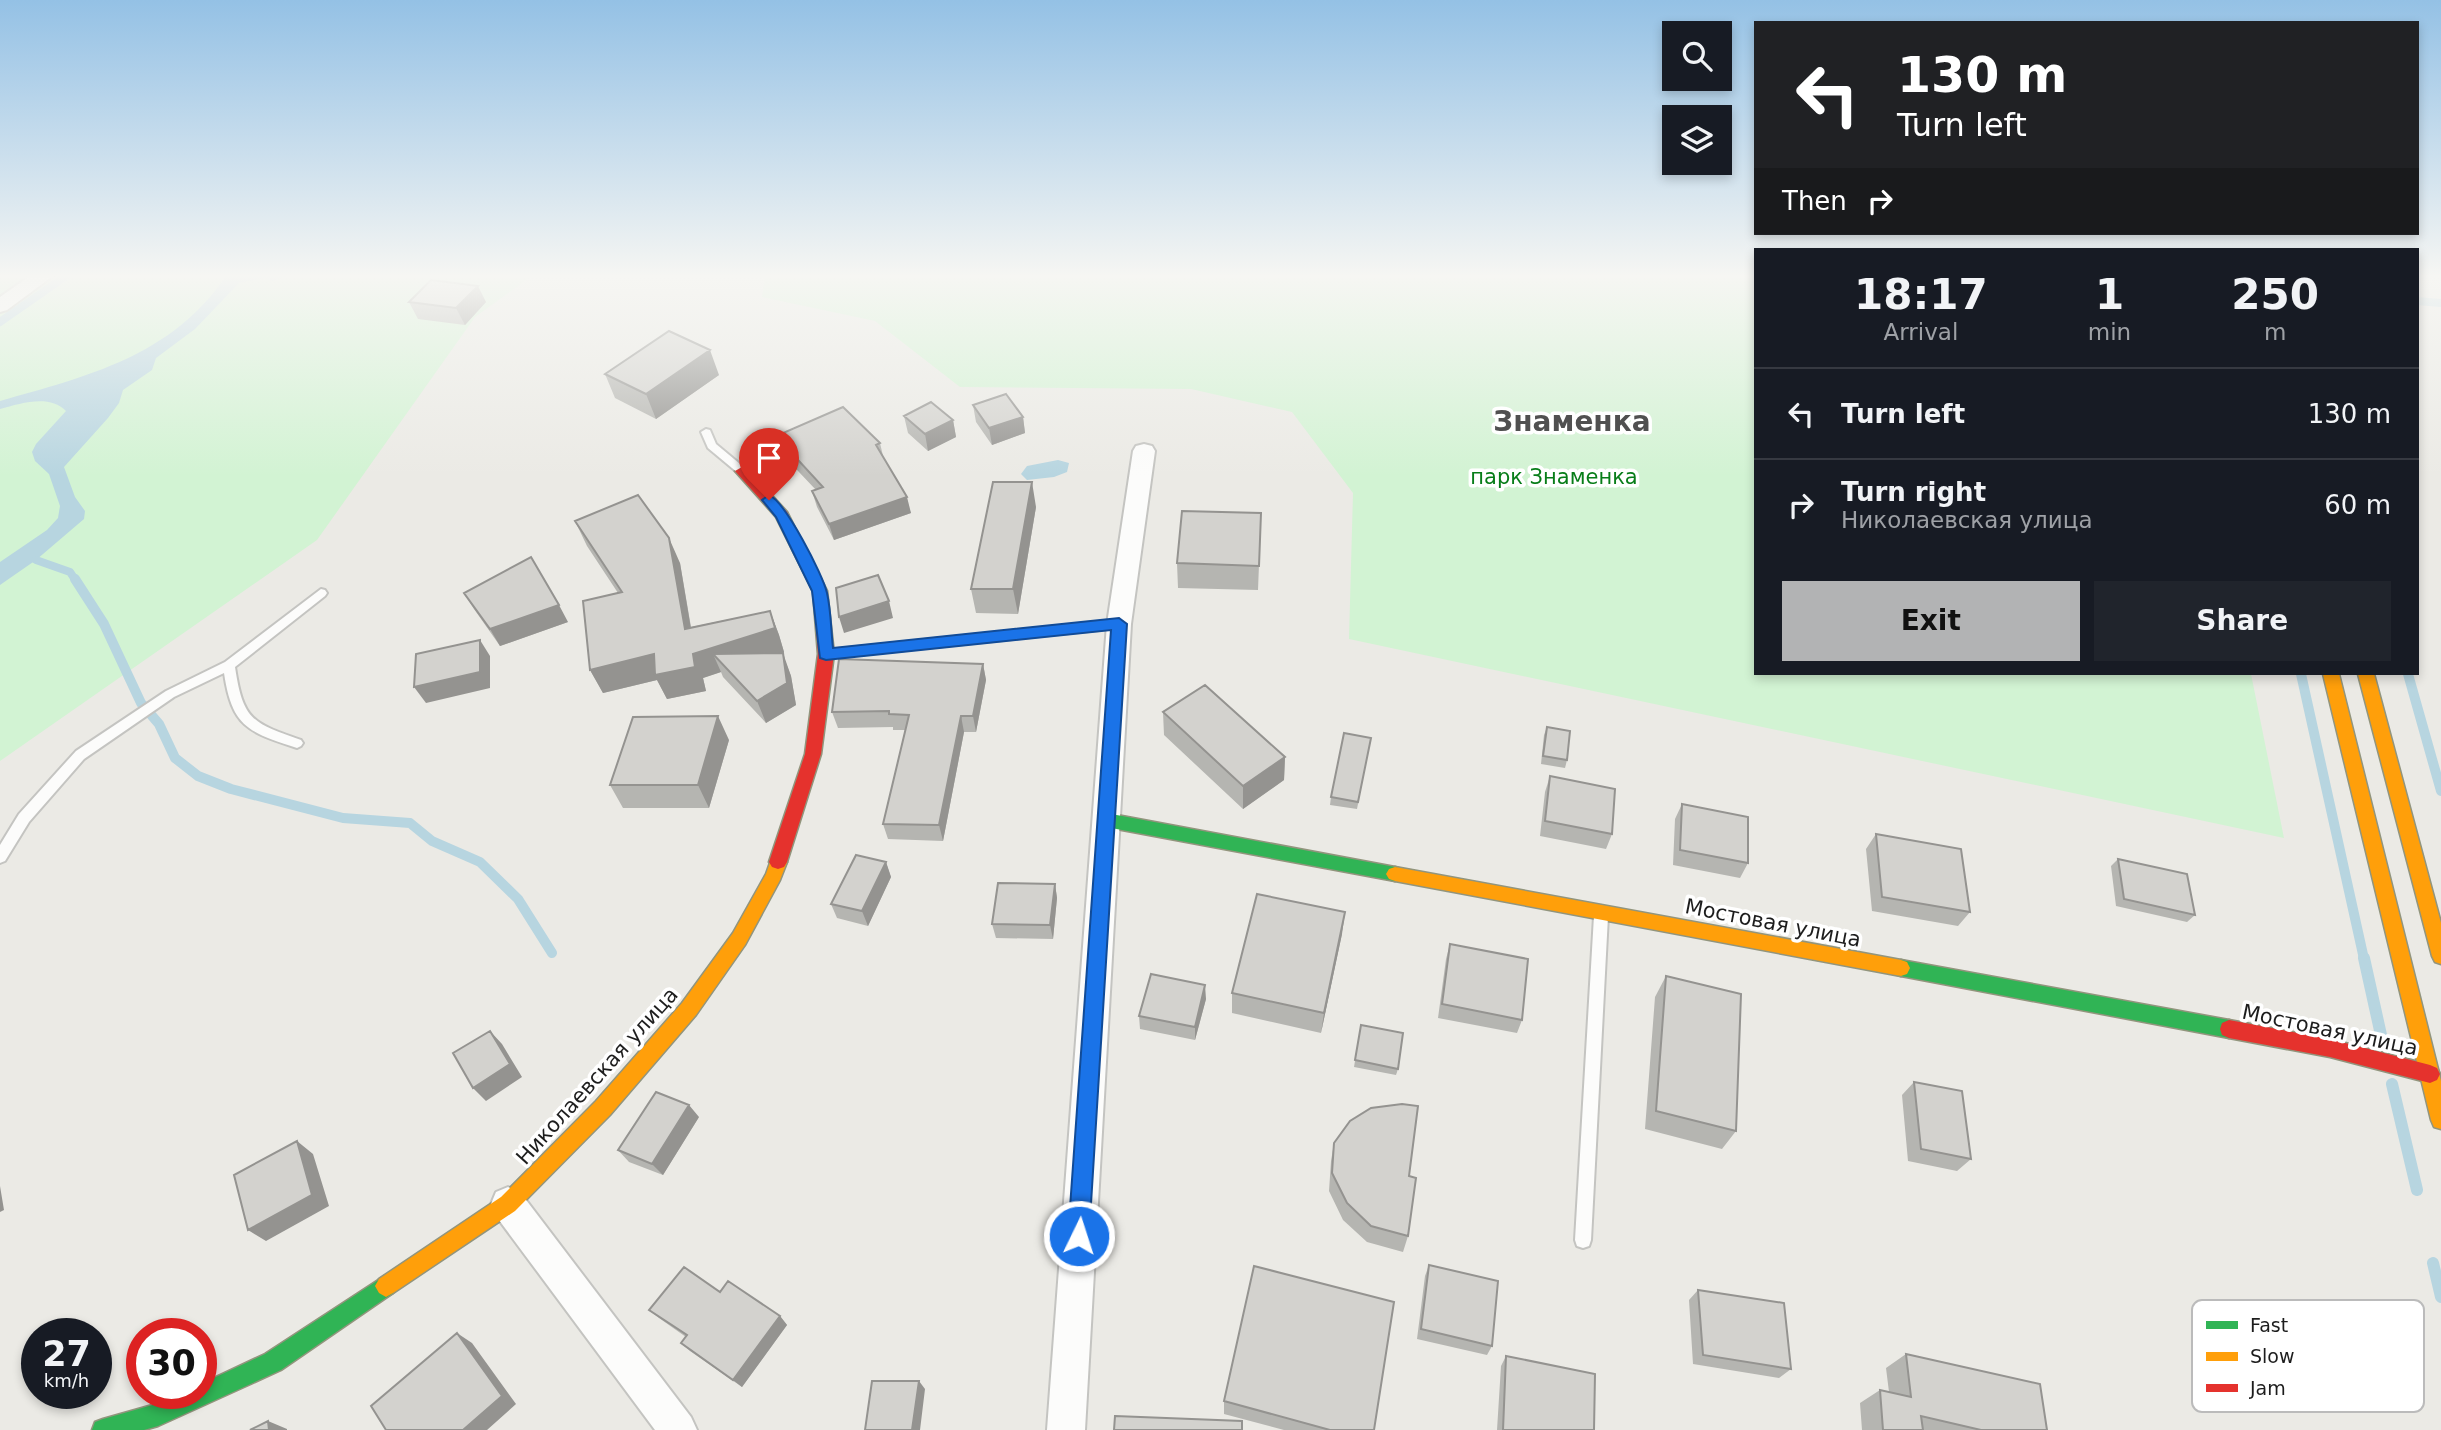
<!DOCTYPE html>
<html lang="en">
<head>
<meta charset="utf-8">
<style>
	:root { --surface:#171b24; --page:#20242c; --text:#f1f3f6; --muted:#9ea1a6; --line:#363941; --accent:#b2b3b4 }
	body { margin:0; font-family:"DejaVu Sans",sans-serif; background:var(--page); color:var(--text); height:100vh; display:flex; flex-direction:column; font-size:26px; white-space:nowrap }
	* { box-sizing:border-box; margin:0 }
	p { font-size:23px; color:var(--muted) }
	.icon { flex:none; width:38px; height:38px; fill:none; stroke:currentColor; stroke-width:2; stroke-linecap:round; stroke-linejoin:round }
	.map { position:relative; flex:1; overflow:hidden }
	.side { position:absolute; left:1754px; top:248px; width:665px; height:427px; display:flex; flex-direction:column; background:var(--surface); border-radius:0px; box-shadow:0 4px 10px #0003 }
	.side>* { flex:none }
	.banner { position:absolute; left:1754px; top:21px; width:665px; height:214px; border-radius:0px; box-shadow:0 4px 10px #0003; background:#202124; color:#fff; overflow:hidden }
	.tools { position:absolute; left:1662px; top:21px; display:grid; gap:14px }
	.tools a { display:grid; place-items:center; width:70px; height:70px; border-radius:0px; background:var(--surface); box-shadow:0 4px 10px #0003; font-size:35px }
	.speed { position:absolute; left:21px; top:1318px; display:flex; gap:14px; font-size:35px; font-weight:700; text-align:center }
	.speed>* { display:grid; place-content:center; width:91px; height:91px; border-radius:50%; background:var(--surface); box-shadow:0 4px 10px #0003; line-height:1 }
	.speed small { font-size:18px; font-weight:400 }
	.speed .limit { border:10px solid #d22; background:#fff; color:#111 }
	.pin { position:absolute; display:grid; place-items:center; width:60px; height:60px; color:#fff; margin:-72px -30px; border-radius:50% 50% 50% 0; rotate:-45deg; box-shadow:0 0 7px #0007 }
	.pin .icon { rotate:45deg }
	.me { position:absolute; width:77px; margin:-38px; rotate:4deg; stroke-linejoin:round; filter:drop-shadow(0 0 5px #0008) }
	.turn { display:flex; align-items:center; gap:24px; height:147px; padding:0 28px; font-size:32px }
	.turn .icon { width:91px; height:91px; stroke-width:2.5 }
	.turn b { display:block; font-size:49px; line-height:60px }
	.then { display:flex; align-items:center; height:66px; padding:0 28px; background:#0003; gap:14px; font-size:26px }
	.eta { display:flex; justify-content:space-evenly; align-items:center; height:119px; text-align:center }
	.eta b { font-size:42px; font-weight:800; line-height:49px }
	.cta { display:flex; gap:14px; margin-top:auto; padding:14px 28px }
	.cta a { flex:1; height:80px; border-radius:0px; background:var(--accent); color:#111; font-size:28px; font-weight:800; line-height:80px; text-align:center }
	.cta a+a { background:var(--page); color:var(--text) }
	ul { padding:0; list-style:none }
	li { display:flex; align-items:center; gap:21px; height:91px; padding:0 28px; border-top:2px solid var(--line) }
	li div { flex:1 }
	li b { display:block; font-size:26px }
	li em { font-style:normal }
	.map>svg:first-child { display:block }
	.park { fill:#d2f3d3 }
	.water { fill:#b7d5e0 }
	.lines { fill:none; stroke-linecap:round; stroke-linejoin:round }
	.stream-far2 { stroke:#b7d5e0; stroke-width:8 }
	.stream-far1 { stroke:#b7d5e0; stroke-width:10 }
	.stream { stroke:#b7d5e0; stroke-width:12 }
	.lane-casing { stroke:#c4c4c1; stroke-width:4 }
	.street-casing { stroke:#c4c4c1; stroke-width:4 }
	.fast-casing { stroke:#92957d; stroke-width:3 }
	.slow-casing { stroke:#92957d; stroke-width:3 }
	.jam-casing { stroke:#92957d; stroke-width:3 }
	.lane { fill:#fcfcfb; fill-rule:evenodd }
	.street { fill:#fcfcfb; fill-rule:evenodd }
	.fast { fill:#30b455; fill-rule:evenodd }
	.slow { fill:#ff9f0a; fill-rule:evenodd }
	.jam { fill:#e5322d; fill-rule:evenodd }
	.wall { fill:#b5b5b1 }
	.shaded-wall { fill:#949390 }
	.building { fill:#d3d2ce; stroke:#949390; stroke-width:2 }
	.route { fill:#1a73e8; stroke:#114b97; stroke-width:2 }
	.labels { text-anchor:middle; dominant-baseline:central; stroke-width:7; stroke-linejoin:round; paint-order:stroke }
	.park-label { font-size:21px; fill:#087d19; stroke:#fff }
	.street-label { font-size:21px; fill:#1d1d1d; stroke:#fff }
	.district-label { font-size:28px; font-weight:bold; fill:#505050; stroke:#fff }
	.key { fill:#fff; stroke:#bbb; stroke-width:2 }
	.key-label { font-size:19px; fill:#1d1d1d }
</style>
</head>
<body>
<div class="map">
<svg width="2441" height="1430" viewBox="0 0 2441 1430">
	<rect width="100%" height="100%" fill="#ebeae5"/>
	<path class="park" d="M 0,276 L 532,276 L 475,317 L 317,540 L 0,761 Z
		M 765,276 L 1755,276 L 1755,674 L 2251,674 L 2284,838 L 1349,639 L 1353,493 L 1292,412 L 1191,389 L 960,387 L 875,321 L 762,297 Z"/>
	<path class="water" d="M 226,276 L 288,276 L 273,281 L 264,278 L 239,283 L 195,329 L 156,358 L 152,370 L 123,390 L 119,403 L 108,418 L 64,467 L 75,497 L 85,511 L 84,519 L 36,560 L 0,585 L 0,562 L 47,530 L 58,518 L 60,506 L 49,474 L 35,461 L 32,452 L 36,444 L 66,411 C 50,394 21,403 0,409 L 0,401 C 88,376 172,356 226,276 Z
		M 1058,460 L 1069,463 L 1067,472 L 1054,477 L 1027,480 L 1021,474 L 1027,466 Z"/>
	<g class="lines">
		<path class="stream-far2" d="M 2417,301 L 2441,303
			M 0,322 L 66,276
			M 36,560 L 70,572 L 76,581"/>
		<path class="stream-far1" d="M 75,579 L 104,624 L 141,703 L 159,724 L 175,758 L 198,776 L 231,789 L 343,818 L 410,823 L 432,841 L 480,862 L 518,899 L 552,953
			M 2301,674 L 2364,959
			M 2408,674 L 2441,791"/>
		<path class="stream" d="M 2364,958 L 2381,1035
			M 2392,1084 L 2417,1190
			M 2433,1263 L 2441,1297"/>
		<g class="lane-casing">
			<path id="lane" d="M 706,429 L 710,430 L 716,444 L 746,469 L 747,471 L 746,473 L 738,473 L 708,448 L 701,432 Z
				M 321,589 L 325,590 L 327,593 L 325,596 L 235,667 C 243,720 252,723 301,740 L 303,743 L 301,746 L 297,748 C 248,732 232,727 224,673 L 174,697 L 84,759 L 29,822 L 5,861 L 0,863 L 0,845 L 19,814 L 76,751 L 166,691 L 225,662 Z
				M 1119,620 L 1125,624 L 1119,628 L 827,658 L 821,654 L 827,650 Z
				M 1601,910 L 1606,912 L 1608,916 L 1591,1240 L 1589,1246 L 1583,1248 L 1577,1246 L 1575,1240 L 1594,916 L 1596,912 Z"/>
		</g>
		<g class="street-casing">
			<path id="street" d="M 30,276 L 53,276 L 7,310 L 0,312 L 0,297 Z
				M 1144,444 L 1152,446 L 1155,451 L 1131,624 L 1085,1430 L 1047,1430 L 1107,624 L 1133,451 L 1136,446 Z
				M 508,1187 L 520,1192 L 691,1417 L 697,1430 L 655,1430 L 496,1216 L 491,1204 L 496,1192 Z"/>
		</g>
		<g class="fast-casing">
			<path id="fast" d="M 1106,813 L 1395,867 L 1401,869 L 1404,874 L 1401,879 L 1395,881 L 1106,827 L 1100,825 L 1098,820 L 1100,815 Z
				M 1901,960 L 2229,1020 L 2236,1023 L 2238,1029 L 2236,1035 L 2229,1038 L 1901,976 L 1895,974 L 1892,968 L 1895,962 Z
				M 386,1275 L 393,1279 L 397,1286 L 393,1293 L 281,1370 L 158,1426 L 144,1430 L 92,1430 L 95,1422 L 103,1419 L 156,1404 L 181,1393 L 201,1393 L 201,1384 L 265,1354 Z"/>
		</g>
		<g class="slow-casing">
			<path id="slow" d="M 2323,674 L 2339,674 L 2441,1081 L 2441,1129 L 2434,1127 L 2431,1120 Z
				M 2358,674 L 2374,674 L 2441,923 L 2441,964 L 2435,962 L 2432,956 Z
				M 778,855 L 784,857 L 787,862 L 780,880 L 745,945 L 696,1015 L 610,1115 L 515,1211 L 393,1293 L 386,1297 L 379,1293 L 375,1286 L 379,1279 L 501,1197 L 596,1101 L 682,1003 L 733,933 L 766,874 L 772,857 Z
				M 1395,867 L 1901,960 L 1907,962 L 1910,968 L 1907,974 L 1901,976 L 1395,881 L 1389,879 L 1386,874 L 1389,869 Z"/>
		</g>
		<g class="jam-casing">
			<path id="jam" d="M 742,467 L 747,468 L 787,512 L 827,591 L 834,654 L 821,754 L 787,862 L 784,867 L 778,869 L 772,867 L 769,862 L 805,754 L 818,654 L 813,591 L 776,517 L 735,471 Z
				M 2229,1020 L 2330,1039 L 2430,1065 L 2437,1068 L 2440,1074 L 2437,1080 L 2430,1083 L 2330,1057 L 2229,1038 L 2222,1035 L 2220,1029 L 2222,1023 Z"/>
		</g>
		<use href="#lane" class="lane"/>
		<use href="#street" class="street"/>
		<use href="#fast" class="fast"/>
		<use href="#slow" class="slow"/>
		<use href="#jam" class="jam"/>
	</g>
	<path class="wall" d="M 409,302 L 486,302 L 465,325 L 418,319 Z
		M 605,374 L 719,375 L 656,419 L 615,398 Z
		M 973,405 L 1023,417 L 1025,433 L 992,445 L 976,422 Z
		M 904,416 L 953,420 L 956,437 L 928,451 L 908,433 Z
		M 776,436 L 880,443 L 883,456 L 911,513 L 834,540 L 817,507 L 812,491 L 816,490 L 781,453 Z
		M 1036,507 L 1018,614 L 976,613 L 971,589 Z
		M 1261,513 L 1258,590 L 1178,588 L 1177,563 Z
		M 575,521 L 680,563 L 691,627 L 770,611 L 779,635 L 784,652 L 782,653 L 791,676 L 796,705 L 766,723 L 723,677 L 721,672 L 703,678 L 706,691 L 667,699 L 657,680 L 603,693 L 590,670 L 618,593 L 587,546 Z
		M 464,593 L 568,622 L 500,646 L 474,609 Z
		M 983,664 L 986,680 L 976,732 L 964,732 L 943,841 L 888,839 L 883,824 L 905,730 L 893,730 L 893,727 L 838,728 L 832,712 Z
		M 1163,712 L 1285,757 L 1284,780 L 1243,809 L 1164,735 Z
		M 1547,727 L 1567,760 L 1565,768 L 1541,764 L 1544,735 Z
		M 729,740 L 709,808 L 623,808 L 610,785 Z
		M 1369,746 L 1357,809 L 1330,805 L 1331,797 Z
		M 1550,776 L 1612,834 L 1606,849 L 1540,836 L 1545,792 Z
		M 1682,804 L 1748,863 L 1740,878 L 1673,865 L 1675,819 Z
		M 1876,834 L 1970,912 L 1958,926 L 1872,911 L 1866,849 Z
		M 2118,859 L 2195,915 L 2187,922 L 2116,906 L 2111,866 Z
		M 886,862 L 891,877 L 868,926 L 837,918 L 831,904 Z
		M 1055,884 L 1057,898 L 1053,939 L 996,938 L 992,924 Z
		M 1342,934 L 1321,1033 L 1232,1013 L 1232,993 Z
		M 1450,944 L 1522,1020 L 1517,1033 L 1438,1018 L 1446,959 Z
		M 1666,976 L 1736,1131 L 1722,1149 L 1645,1129 L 1655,997 Z
		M 1206,999 L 1195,1040 L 1140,1029 L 1139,1016 Z
		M 1361,1025 L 1398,1069 L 1396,1075 L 1354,1067 Z
		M 1914,1082 L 1971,1159 L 1957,1171 L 1908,1161 L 1902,1095 Z
		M 699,1117 L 663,1175 L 629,1162 L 618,1150 Z
		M 1334,1143 L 1409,1176 L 1408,1236 L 1403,1252 L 1367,1242 L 1343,1220 L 1329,1191 L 1331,1161 Z
		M 1429,1265 L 1492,1346 L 1487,1355 L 1417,1339 L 1425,1276 Z
		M 1698,1290 L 1791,1369 L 1779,1378 L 1693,1364 L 1689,1300 Z
		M 720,1292 L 780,1316 L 787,1325 L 742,1387 L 690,1351 L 681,1343 L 686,1337 L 659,1318 L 649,1310 Z
		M 1906,1354 L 2047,1430 L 1862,1430 L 1860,1403 L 1880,1390 L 1889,1392 L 1886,1368 Z
		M 1506,1356 L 1594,1430 L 1497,1430 L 1501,1366 Z
		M 1224,1401 L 1374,1430 L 1284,1430 L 1224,1414 Z"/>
	<path class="shaded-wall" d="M 478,286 L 486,302 L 465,325 L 456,308 Z
		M 710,350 L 719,375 L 656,419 L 646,394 Z
		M 1023,417 L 1025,433 L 992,445 L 989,428 Z
		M 953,420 L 956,437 L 928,451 L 925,434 Z
		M 1032,482 L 1036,507 L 1018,614 L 1013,589 Z
		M 907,497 L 911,513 L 834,540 L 829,524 Z
		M 669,538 L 680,563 L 695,653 L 685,629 Z
		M 889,601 L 893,618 L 844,633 L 839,617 Z
		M 559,605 L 568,622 L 500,646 L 490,629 Z
		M 770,611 L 779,635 L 784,652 L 728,670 L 713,654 L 721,672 L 703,678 L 706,691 L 667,699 L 657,680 L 603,693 L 590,670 L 654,654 L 693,654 Z
		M 480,640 L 490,656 L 490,688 L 426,703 L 414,687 Z
		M 783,653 L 791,676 L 796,705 L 766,723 L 757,701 Z
		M 983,664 L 986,680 L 976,732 L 973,716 Z
		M 718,716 L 729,740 L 709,808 L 698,785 Z
		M 961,716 L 964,732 L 943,841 L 939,825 Z
		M 1285,757 L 1284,780 L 1243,809 L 1243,786 Z
		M 886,862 L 891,877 L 868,926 L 862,911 Z
		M 1055,884 L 1057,898 L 1053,939 L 1050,925 Z
		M 1345,912 L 1342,934 L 1321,1033 L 1324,1013 Z
		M 1205,985 L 1206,999 L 1195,1040 L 1195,1027 Z
		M 490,1031 L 502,1044 L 522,1077 L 486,1101 L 473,1088 Z
		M 689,1105 L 699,1117 L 663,1175 L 652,1164 Z
		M 297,1141 L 313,1154 L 329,1206 L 266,1241 L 248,1230 Z
		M 0,1186 L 4,1210 L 0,1212 Z
		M 780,1316 L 787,1325 L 742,1387 L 733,1380 Z
		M 457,1333 L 472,1343 L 516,1404 L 487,1430 L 463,1430 Z
		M 919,1381 L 925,1389 L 920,1430 L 912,1430 Z
		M 268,1421 L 287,1429 L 287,1430 L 269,1430 Z"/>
	<path class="building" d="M 431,280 L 478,286 L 456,308 L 409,302 Z
		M 669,331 L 710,350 L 646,394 L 605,374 Z
		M 1006,394 L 1023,417 L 989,428 L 973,405 Z
		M 931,402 L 953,420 L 925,434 L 904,416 Z
		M 843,407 L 880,443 L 876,445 L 907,497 L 829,524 L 812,491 L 823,487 L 776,436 Z
		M 993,482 L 1032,482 L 1013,589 L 971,589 Z
		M 638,495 L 669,538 L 685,629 L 770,611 L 775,628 L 693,654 L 695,667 L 655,675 L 654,654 L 590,670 L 583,601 L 622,592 L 575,521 Z
		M 1182,511 L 1261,513 L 1259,566 L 1177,563 Z
		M 531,557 L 559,605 L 490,629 L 464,593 Z
		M 878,575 L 889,601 L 839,617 L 836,588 Z
		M 480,640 L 480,672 L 414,687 L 416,654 Z
		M 783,653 L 787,683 L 757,701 L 713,654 Z
		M 839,659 L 983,664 L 973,716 L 961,716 L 939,825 L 883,824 L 909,715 L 889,714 L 889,711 L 832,712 Z
		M 1205,685 L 1285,757 L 1243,786 L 1163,712 Z
		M 718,716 L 698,785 L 610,785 L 633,717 Z
		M 1547,727 L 1570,731 L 1567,760 L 1543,756 Z
		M 1344,733 L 1371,738 L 1358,802 L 1331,797 Z
		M 1550,776 L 1615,789 L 1612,834 L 1545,821 Z
		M 1682,804 L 1748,817 L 1748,863 L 1680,850 Z
		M 1876,834 L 1961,849 L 1970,912 L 1882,897 Z
		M 856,855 L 886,862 L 862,911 L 831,904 Z
		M 2118,859 L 2187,874 L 2195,915 L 2124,899 Z
		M 998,883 L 1055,884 L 1050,925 L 992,924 Z
		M 1257,894 L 1345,912 L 1324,1013 L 1232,993 Z
		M 1450,944 L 1528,959 L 1522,1020 L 1442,1004 Z
		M 1151,974 L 1205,985 L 1195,1027 L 1139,1016 Z
		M 1666,976 L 1741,994 L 1736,1131 L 1656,1111 Z
		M 1361,1025 L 1403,1033 L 1398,1069 L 1355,1060 Z
		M 490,1031 L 510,1064 L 473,1088 L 453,1053 Z
		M 1914,1082 L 1962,1091 L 1971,1159 L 1921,1149 Z
		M 656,1092 L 689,1105 L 652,1164 L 618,1150 Z
		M 1402,1104 L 1418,1106 L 1409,1176 L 1416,1178 L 1408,1236 L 1371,1226 L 1347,1203 L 1332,1173 L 1334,1143 L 1350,1121 L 1371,1108 Z
		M 297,1141 L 312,1195 L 248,1230 L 234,1175 Z
		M 1429,1265 L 1498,1281 L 1492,1346 L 1421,1329 Z
		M 1254,1266 L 1394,1302 L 1374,1430 L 1330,1430 L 1224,1401 Z
		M 684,1267 L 720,1292 L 728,1281 L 780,1316 L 733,1380 L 681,1343 L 687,1335 L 649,1310 Z
		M 1698,1290 L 1784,1303 L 1791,1369 L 1703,1355 Z
		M 457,1333 L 502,1396 L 463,1430 L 386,1430 L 371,1406 Z
		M 1906,1354 L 2040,1384 L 2047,1430 L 1981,1430 L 1921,1416 L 1923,1430 L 1883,1430 L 1880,1390 L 1911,1397 Z
		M 1506,1356 L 1595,1374 L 1594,1430 L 1503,1430 Z
		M 872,1381 L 919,1381 L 912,1430 L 865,1430 Z
		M 1115,1416 L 1242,1421 L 1242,1430 L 1114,1430 Z
		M 268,1421 L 269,1430 L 250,1430 Z"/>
	<linearGradient id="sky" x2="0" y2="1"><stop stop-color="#94c1e5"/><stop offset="0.58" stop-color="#f6f6f3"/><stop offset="1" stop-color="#f6f6f3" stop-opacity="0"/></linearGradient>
	<rect width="2441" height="476" fill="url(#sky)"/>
	<path class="route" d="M 769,495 C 785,501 823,575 827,593 C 831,610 831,630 833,648 L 1119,618 L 1127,624 L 1089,1236 L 1086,1243 L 1079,1246 L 1071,1243 L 1068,1236 L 1111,630 L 826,660 L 820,658 L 812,591 L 776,517 L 762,500 Z"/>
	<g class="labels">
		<g class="park-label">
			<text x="1554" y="477">парк Знаменка</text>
		</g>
		<g class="street-label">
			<text transform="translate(1773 923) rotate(11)">Мостовая улица</text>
			<text transform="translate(2330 1030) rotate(12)">Мостовая улица</text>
			<text transform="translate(597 1076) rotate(-48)">Николаевская улица</text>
		</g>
		<g class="district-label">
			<text x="1572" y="421">Знаменка</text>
		</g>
	</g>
	<rect x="2192" y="1300" width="232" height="112" rx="10" class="key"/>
	<rect x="2206" y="1321" width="32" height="8" fill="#30b455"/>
	<rect x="2206" y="1352" width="32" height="9" fill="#ff9f0a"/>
	<rect x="2206" y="1384" width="32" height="8" fill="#e5322d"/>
	<g class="key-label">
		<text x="2250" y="1332">Fast</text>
		<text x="2250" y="1363">Slow</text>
		<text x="2250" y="1395">Jam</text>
	</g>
</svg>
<div class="tools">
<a><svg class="icon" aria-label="search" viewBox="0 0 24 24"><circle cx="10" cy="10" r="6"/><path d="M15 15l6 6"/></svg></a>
<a><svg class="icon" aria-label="layers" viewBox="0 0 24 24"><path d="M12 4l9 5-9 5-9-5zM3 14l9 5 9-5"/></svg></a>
</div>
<div class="speed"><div>27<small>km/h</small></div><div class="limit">30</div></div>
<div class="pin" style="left:769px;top:500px;background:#d93025"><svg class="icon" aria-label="arrive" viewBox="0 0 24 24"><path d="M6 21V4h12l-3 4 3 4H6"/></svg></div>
<svg class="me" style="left:1079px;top:1236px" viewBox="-20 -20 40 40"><circle r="17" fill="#1a73e8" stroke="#fff" stroke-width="3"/><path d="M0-11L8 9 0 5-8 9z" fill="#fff"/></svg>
<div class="banner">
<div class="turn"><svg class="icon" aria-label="left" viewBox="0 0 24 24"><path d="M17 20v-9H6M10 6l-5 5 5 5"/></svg><div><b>130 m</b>Turn left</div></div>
<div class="then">Then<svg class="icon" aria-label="right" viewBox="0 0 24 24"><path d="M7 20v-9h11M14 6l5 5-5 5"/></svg></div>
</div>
<section class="side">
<div class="eta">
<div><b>18:17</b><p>Arrival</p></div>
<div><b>1</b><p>min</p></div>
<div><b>250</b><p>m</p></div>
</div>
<ul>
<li><svg class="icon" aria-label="left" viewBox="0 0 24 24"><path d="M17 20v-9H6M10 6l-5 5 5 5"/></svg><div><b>Turn left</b></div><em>130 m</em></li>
<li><svg class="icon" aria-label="right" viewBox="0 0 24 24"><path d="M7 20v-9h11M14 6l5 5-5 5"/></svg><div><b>Turn right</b><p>Николаевская улица</p></div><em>60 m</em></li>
</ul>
<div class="cta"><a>Exit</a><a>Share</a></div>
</section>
</div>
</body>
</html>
